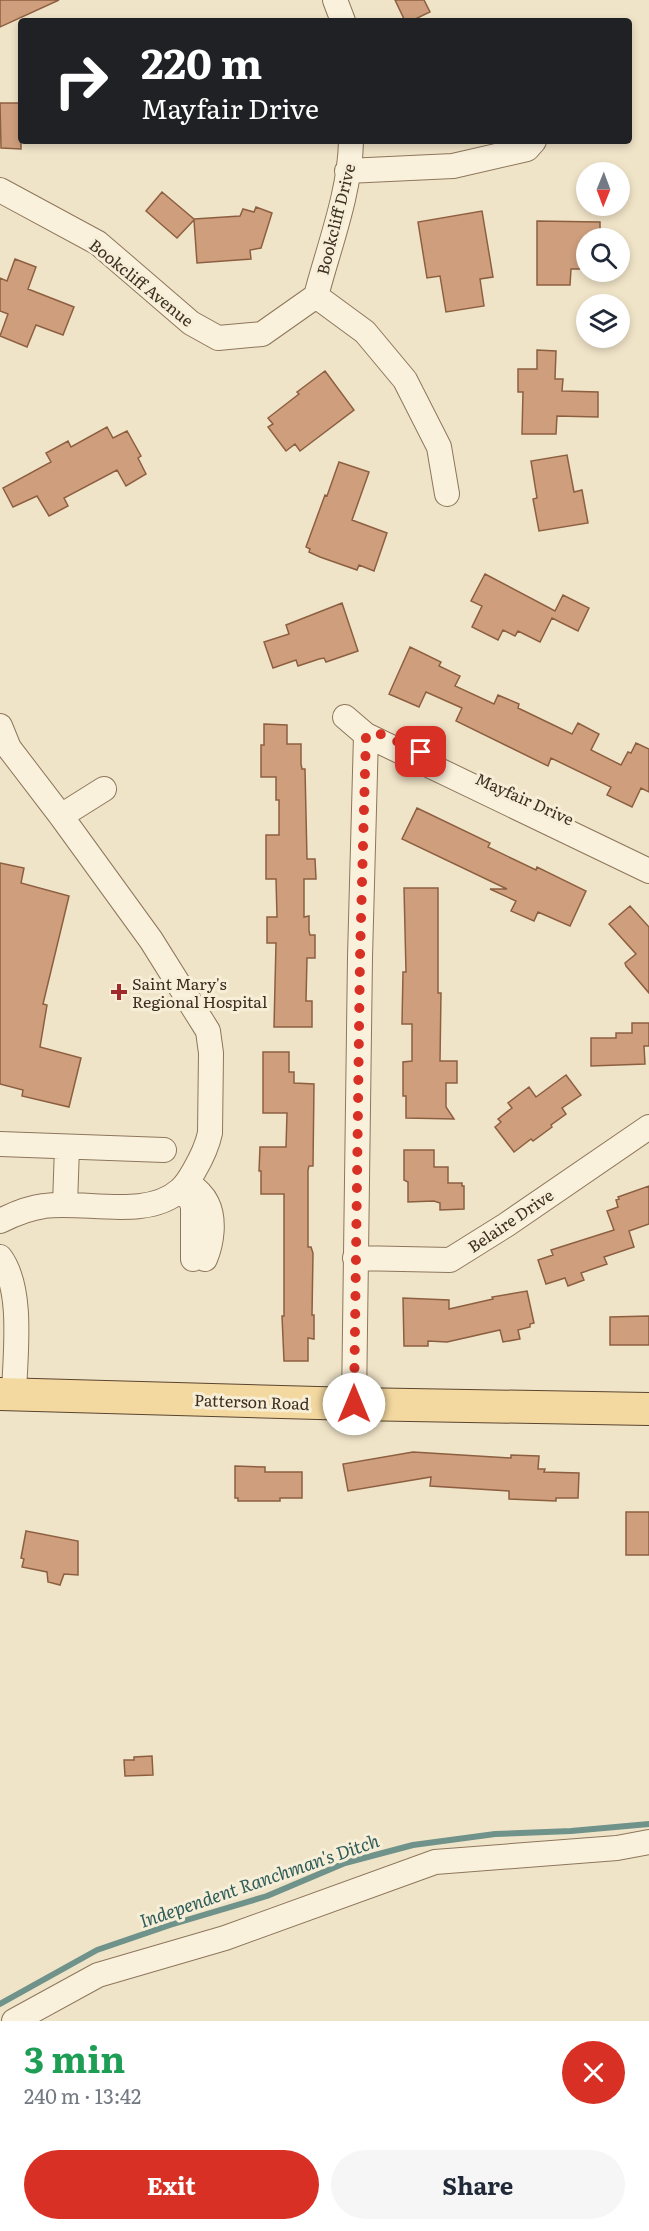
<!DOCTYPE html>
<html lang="en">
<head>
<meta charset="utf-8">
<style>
	:root { --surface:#fff; --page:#f6f6f7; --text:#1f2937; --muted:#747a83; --accent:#d93025 }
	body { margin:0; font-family:Literata,serif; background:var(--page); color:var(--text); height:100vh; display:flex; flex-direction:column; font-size:22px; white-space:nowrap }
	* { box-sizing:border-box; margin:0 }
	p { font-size:20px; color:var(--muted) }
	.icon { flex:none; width:33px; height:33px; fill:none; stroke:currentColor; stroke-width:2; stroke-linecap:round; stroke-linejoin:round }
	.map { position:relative; height:2021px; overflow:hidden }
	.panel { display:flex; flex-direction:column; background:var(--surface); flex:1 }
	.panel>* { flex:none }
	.top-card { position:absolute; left:18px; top:18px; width:614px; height:126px; border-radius:6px; box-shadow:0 3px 9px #0003; background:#202124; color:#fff; overflow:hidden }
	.needle { width:39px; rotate:181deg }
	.fabs { position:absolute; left:576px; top:162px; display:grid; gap:12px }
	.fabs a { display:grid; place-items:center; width:54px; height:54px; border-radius:50%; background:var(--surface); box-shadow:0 3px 9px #0003; font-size:30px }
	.pin { position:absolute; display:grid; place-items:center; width:51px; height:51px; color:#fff; margin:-26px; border-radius:12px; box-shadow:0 3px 9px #0006 }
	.me { position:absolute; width:66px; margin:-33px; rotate:0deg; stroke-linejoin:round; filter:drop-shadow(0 0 4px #0008) }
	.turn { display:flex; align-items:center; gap:21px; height:126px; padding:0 24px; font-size:27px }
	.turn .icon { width:78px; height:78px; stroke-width:2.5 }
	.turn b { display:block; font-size:42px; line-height:51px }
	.round { display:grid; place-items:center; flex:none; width:63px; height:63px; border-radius:32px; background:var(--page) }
	.summary { display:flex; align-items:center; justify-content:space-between; height:102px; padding:0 24px }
	h1 { font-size:36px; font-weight:700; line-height:45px; color:#1e9e55 }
	.button { display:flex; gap:12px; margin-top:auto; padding:12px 24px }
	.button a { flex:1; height:69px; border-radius:36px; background:var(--accent); color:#fff; font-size:24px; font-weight:700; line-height:69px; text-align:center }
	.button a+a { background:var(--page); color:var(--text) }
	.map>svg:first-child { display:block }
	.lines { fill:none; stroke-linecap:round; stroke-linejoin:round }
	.stream { stroke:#6f938a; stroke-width:6 }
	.building { fill:#cf9f7d; stroke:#8d5f41; stroke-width:1.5 }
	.minor-casing { stroke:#8d765c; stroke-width:26 }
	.major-casing { stroke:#5b4430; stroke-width:34 }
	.minor { stroke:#faf1dc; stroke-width:24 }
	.major { stroke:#f3d9a0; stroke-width:32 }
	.route { stroke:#d93025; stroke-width:10; stroke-dasharray:0 18 }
	.poi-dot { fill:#9e2a2b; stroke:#f7eed8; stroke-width:2 }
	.labels { text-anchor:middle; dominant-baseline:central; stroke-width:6; stroke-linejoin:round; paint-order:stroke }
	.street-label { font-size:16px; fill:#3d2e20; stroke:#f7eed8 }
	.poi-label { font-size:16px; fill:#3d2e20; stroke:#f7eed8; text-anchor:start }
	.water-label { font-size:18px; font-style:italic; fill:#2f5d5a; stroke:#f7eed8 }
</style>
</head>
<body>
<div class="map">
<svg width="649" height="2021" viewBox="0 0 649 2021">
	<rect width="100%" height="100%" fill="#f0e4c8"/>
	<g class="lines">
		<path class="stream" d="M 0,2004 L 97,1950 L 170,1925 L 267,1896 L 345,1863 L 413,1845 L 495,1834 L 571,1831 L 649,1824"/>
	</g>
	<path class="building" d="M 0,0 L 59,0 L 0,27 Z
		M 395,0 L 424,0 L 430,12 L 411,21 L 405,21 Z
		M 0,103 L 21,103 L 21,149 L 1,148 Z
		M 162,192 L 194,219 L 240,216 L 243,209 L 254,212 L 256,207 L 272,213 L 261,248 L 250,250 L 251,259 L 197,263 L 194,220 L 177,238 L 146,211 Z
		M 482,211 L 493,277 L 480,279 L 484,306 L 446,312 L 440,276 L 427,278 L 418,222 Z
		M 537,221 L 600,222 L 600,238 L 586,238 L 586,269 L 571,269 L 570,285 L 537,285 Z
		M 15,259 L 36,267 L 28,289 L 74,307 L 63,335 L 36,325 L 27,347 L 0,336 L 8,314 L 0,311 L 0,278 L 7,281 Z
		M 537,350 L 556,351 L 555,379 L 563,379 L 562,391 L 598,392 L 598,417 L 557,416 L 556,434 L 522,434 L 523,392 L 518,392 L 518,369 L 537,369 Z
		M 325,371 L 354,410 L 300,451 L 295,444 L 286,451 L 268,427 L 273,424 L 268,418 L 299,394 L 297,392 Z
		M 107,427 L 113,438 L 127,431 L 141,456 L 138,458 L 146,474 L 126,486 L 117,470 L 64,498 L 68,506 L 49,516 L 37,496 L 13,507 L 3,488 L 51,462 L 46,453 L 68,441 L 71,447 Z
		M 567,455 L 574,492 L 582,490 L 588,523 L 539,531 L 533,499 L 537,498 L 531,461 Z
		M 339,462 L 369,472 L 352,520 L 387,533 L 374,571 L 359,565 L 357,570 L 320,557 L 309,552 L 310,549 L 306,547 L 325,495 L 327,496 Z
		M 485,574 L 555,611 L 563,595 L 589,608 L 578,631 L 552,618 L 540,642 L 518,631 L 515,636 L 503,630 L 498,640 L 472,627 L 482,606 L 471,601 Z
		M 342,603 L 358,651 L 326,662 L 324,658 L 319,659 L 298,666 L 296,660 L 273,668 L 264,642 L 289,634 L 286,625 Z
		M 410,647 L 441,662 L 439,666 L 460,676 L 455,686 L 494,704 L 498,695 L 519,704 L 518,708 L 572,734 L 578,723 L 599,734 L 591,750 L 621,765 L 628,752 L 631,753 L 636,743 L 649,749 L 649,792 L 641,788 L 632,807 L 607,795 L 611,787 L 551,758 L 548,766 L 456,721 L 462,708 L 426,692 L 419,707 L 389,694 Z
		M 264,724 L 287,725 L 287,744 L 301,744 L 301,764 L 302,769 L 305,769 L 307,859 L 315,859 L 316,879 L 304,879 L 304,917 L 309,916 L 309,931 L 310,935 L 315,935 L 315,958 L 307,958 L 306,1001 L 312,1001 L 312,1027 L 274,1027 L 276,943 L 267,943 L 267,917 L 277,917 L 276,879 L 266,879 L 266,835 L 279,835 L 279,800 L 276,800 L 276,777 L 261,777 L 261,745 L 264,745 Z
		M 417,808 L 490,843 L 488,847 L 536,870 L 537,867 L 586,891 L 570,926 L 538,912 L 534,921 L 511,911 L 516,901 L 490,889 L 507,889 L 402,839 Z
		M 0,863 L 24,868 L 21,883 L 69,896 L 43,1004 L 47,1005 L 40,1047 L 81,1058 L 69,1107 L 22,1096 L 23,1090 L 0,1084 Z
		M 404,888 L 438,888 L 438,993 L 441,993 L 440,1061 L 457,1061 L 457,1083 L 446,1083 L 446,1107 L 454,1119 L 406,1118 L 406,1096 L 403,1096 L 403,1062 L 412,1061 L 412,1024 L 402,1024 L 403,972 L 406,972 Z
		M 630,906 L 649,927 L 649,993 L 626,966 L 625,963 L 636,954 L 609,924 Z
		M 632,1023 L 649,1023 L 649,1046 L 644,1046 L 645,1064 L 591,1066 L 591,1038 L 616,1038 L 616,1033 L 632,1033 Z
		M 263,1052 L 289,1052 L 289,1072 L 294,1072 L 294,1083 L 314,1084 L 313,1166 L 309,1166 L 308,1170 L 308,1247 L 311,1247 L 313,1253 L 312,1315 L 314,1315 L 314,1339 L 308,1338 L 308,1361 L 284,1361 L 282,1316 L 284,1316 L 284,1194 L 261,1194 L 261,1171 L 259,1171 L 260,1147 L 286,1147 L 287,1113 L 263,1113 Z
		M 566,1075 L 581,1095 L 562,1108 L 566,1114 L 551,1125 L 552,1127 L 533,1141 L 531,1139 L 514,1152 L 495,1127 L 501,1122 L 498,1119 L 512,1108 L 508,1103 L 529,1087 L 536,1097 Z
		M 404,1150 L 434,1150 L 434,1167 L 448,1167 L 448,1183 L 462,1183 L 462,1186 L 464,1186 L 464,1209 L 440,1210 L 440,1203 L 434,1201 L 408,1202 L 408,1182 L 404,1180 Z
		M 649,1186 L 649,1224 L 629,1231 L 634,1247 L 604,1257 L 607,1264 L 581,1273 L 584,1280 L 568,1286 L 565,1278 L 546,1284 L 538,1260 L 553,1255 L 551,1250 L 614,1230 L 607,1211 L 618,1207 L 616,1200 L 619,1199 L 618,1197 Z
		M 527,1291 L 534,1323 L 530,1324 L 530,1327 L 518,1330 L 520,1339 L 503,1342 L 500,1330 L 447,1342 L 428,1341 L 428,1346 L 404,1346 L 403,1298 L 449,1300 L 449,1309 L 493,1299 L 492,1297 Z
		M 649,1316 L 649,1345 L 610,1345 L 610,1317 Z
		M 413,1452 L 511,1458 L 511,1455 L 539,1456 L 538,1469 L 545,1469 L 544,1472 L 579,1473 L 578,1498 L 556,1498 L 556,1501 L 509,1499 L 509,1491 L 430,1486 L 431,1477 L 348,1491 L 343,1464 Z
		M 235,1466 L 265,1467 L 265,1472 L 302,1472 L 302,1498 L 280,1498 L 280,1501 L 238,1501 L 238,1498 L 235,1498 Z
		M 626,1512 L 649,1512 L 649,1555 L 626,1555 Z
		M 26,1531 L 78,1541 L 78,1575 L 64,1574 L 60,1585 L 48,1582 L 47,1572 L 22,1567 L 24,1559 L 21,1558 Z
		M 152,1756 L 153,1775 L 125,1776 L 124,1760 L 134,1760 L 134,1757 Z"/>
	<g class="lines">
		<g class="minor-casing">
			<path id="minor" d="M 335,0 L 343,21
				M 347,171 L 453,166 L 527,149 L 534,141
				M 0,190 L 98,243 L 191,323 L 218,338 L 262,334 L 316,296
				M 316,296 L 365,332 L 405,380 L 439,447 L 447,494
				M 316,296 C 329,246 350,193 351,141
				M 345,717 L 366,735 L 649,871
				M 0,726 L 9,748 L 61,816 L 151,940 L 208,1031 L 211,1053 L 210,1133 C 207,1147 201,1159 194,1171 C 190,1178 186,1185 180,1190 C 147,1220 84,1200 44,1206 C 28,1208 14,1214 0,1221
				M 61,816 L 104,789
				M 0,1144 L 164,1150
				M 187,1182 C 194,1188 203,1194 207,1203 C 215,1219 212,1243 205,1259
				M 181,1192 L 190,1199 L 193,1206 L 193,1259
				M 65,1205 L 67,1147
				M 0,1257 C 24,1289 15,1355 14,1394
				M 355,1258 L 450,1260 L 506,1225 L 649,1127
				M 354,1404 L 360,957 L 366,735
				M 14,2021 L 98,1975 L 225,1938 L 435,1862 L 617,1848 L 649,1842"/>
		</g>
		<g class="major-casing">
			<path id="major" d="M 0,1394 L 354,1404 L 649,1409"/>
		</g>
		<use href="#minor" class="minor"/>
		<use href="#major" class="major"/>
	</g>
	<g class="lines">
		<path class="route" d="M 354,1404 L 360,957 L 366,735 L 380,734 L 421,752"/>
	</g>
	<path class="poi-dot" d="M116 983h6v6h6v6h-6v6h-6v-6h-6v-6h6z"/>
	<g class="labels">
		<g class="street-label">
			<text transform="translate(335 219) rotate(-76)">Bookcliff Drive</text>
			<text transform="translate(142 282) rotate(39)">Bookcliff Avenue</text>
			<text transform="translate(525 798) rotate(24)">Mayfair Drive</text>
			<text transform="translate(510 1220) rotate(-34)">Belaire Drive</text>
			<text transform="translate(252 1401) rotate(2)">Patterson Road</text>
		</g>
		<g class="poi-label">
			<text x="132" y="983">Saint Mary's<tspan x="132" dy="18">Regional Hospital</tspan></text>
		</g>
		<g class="water-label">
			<text transform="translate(259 1880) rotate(-19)">Independent Ranchman's Ditch</text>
		</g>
	</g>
</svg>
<div class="fabs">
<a><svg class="needle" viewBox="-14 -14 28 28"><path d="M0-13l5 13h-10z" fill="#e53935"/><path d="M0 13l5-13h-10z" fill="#747a83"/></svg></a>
<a><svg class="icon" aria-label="search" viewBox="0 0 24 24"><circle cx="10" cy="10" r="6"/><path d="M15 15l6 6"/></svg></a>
<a><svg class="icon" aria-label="layers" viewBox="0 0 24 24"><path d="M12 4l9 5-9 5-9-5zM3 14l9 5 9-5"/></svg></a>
</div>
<div class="pin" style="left:421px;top:752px;background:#d93025"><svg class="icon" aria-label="arrive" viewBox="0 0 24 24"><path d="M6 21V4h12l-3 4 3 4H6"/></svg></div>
<svg class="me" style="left:354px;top:1404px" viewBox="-20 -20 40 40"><circle r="19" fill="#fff"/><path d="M0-13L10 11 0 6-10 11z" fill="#d93025"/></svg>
<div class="top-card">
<div class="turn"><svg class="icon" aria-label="right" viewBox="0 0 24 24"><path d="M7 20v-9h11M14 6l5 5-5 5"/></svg><div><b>220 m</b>Mayfair Drive</div></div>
</div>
</div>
<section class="panel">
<div class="summary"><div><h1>3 min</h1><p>240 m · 13:42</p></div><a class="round" style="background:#d93025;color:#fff"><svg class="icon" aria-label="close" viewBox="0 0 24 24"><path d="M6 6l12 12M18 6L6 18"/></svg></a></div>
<div class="button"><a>Exit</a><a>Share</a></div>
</section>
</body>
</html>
